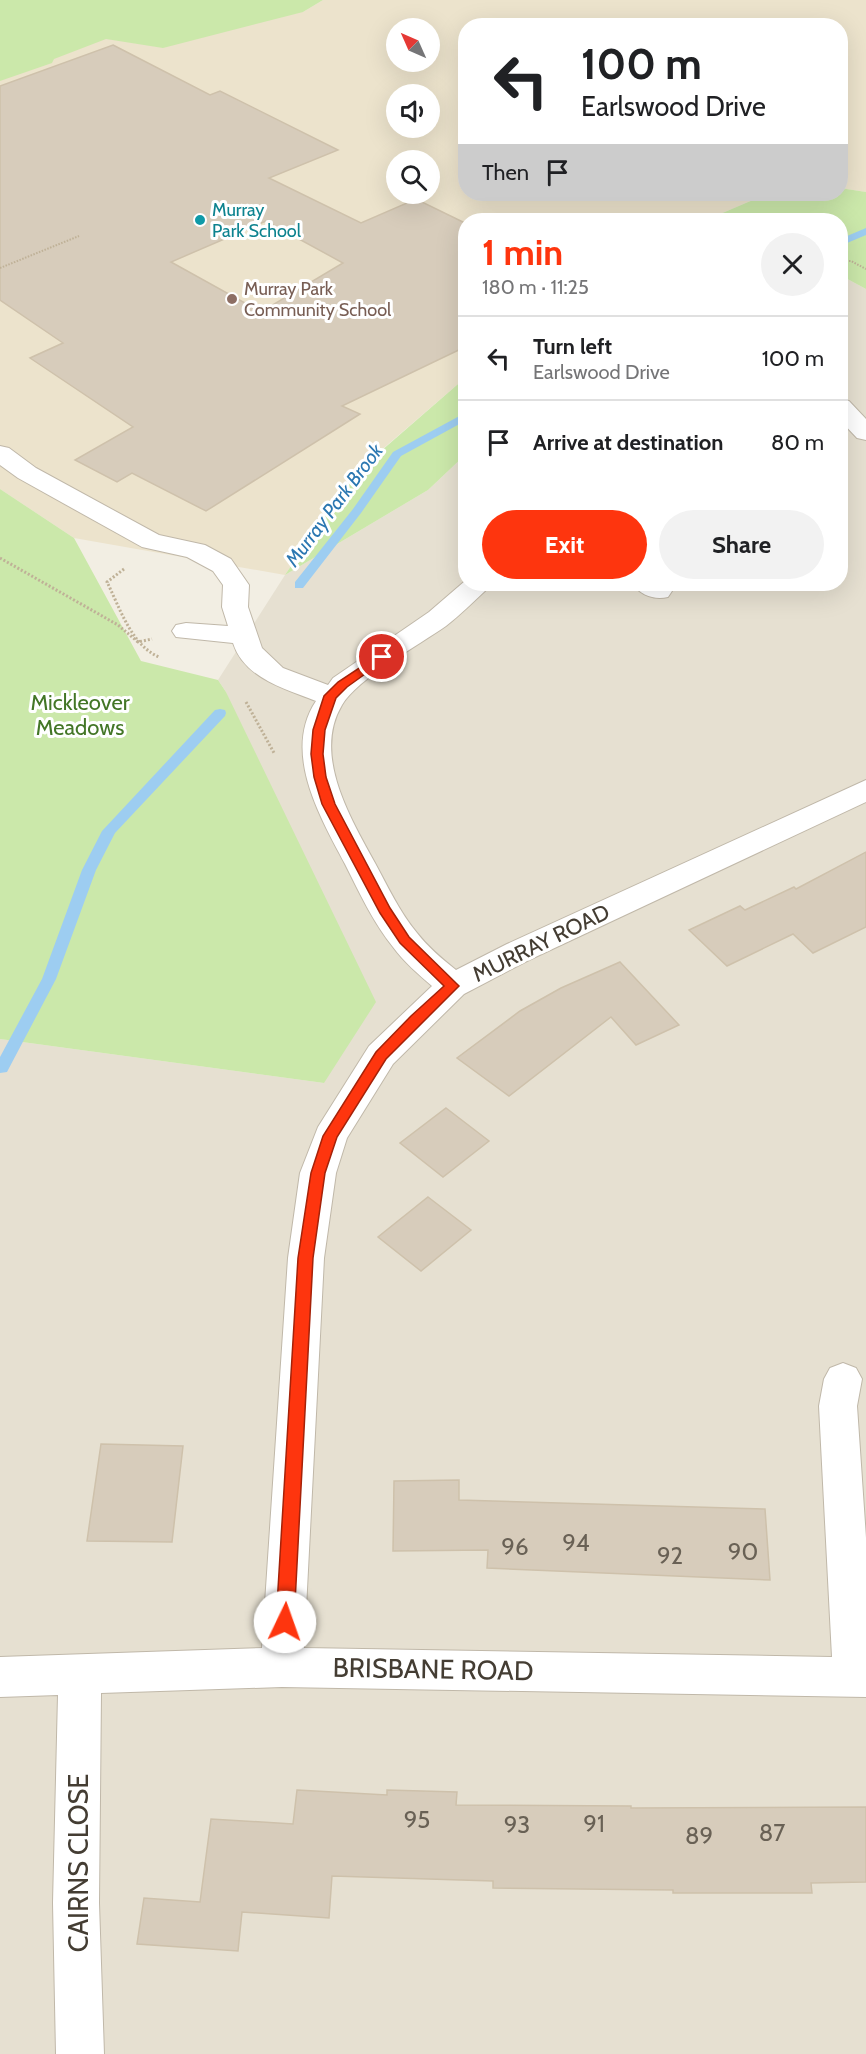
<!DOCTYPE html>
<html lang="en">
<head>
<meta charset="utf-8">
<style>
	:root { --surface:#fff; --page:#f2f2f2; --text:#202124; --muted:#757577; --line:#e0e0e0; --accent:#fe350e }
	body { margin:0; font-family:Cabin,sans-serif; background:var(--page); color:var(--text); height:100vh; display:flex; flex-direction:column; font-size:22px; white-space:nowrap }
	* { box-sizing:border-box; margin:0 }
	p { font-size:20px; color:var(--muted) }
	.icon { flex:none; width:33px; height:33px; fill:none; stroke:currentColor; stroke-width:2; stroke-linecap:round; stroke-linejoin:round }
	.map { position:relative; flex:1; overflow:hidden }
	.details { position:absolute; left:458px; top:213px; width:390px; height:378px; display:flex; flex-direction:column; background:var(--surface); border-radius:24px; box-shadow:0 6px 24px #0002 }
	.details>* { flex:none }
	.banner { position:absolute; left:458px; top:18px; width:390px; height:183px; border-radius:24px; box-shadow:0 6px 24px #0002; background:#fff; color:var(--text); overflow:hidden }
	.needle { width:39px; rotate:315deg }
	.fabs { position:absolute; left:386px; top:18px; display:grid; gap:12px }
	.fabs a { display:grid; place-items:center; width:54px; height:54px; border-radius:50%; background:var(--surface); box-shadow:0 6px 24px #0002; font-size:30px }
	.pin { position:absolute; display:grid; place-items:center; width:51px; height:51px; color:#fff; margin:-26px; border:3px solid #fff; border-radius:50%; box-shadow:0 2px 6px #0007 }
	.me { position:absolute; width:66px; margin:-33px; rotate:3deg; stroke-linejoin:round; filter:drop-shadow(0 0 4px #0008) }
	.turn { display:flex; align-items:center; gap:21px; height:126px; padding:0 24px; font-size:27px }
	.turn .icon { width:78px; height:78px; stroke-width:2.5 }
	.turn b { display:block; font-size:42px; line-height:51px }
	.then { display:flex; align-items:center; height:57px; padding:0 24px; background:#0003; gap:12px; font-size:22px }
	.round { display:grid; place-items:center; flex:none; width:63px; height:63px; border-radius:32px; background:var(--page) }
	.summary { display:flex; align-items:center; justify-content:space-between; height:102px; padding:0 24px }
	h1 { font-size:36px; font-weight:800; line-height:45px; color:var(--accent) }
	.cta { display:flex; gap:12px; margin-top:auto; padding:12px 24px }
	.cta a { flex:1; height:69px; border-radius:36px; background:var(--accent); color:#fff; font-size:24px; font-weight:800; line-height:69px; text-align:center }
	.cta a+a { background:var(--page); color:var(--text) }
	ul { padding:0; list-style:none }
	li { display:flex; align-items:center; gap:18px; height:84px; padding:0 24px; border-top:2px solid var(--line) }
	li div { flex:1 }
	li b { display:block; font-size:22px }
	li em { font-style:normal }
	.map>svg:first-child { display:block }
	.residential { fill:#e6e0d1 }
	.education { fill:#ece3cc; fill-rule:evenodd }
	.green { fill:#cbe8aa }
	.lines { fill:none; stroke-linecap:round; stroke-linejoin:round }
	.stream { fill:#9dcdf1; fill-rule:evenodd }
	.building { fill:#d7ccbb; stroke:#cec1ab; stroke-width:1.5; fill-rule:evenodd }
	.minor-casing { stroke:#c0b8a9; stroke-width:2 }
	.path-far1 { stroke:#bfb197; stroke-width:2; stroke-dasharray:1.5 1.5; stroke-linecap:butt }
	.path { stroke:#bfb197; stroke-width:3; stroke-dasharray:2 2; stroke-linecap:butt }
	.minor { fill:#fff; fill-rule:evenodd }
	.route { fill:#fe350e; stroke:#a52209; stroke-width:1.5 }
	.culture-dot { fill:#0f9aa8; stroke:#fff; stroke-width:2 }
	.education-dot { fill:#8d6e63; stroke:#fff; stroke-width:2 }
	.labels { text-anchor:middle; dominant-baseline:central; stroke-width:6; stroke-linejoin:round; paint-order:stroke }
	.far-culture-label { font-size:18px; fill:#0d838f; stroke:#fff; text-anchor:start }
	.far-education-label { font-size:18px; fill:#785e54; stroke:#fff; text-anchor:start }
	.far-water-label { font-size:20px; font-style:italic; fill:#2b77b1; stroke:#fff }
	.park-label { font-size:22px; fill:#437626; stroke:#fff }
	.street-label { font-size:22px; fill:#443d33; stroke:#fff }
	.near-number-label { font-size:24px; fill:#696155 }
	.near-street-label { font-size:27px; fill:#443d33; stroke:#fff }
</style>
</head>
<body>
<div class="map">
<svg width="866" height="2054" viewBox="0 0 866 2054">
	<rect width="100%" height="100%" fill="#f2eee3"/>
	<path class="residential" d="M 840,275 L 866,289 L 866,2054 L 0,2054 L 0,1039 L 324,1083 L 226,692 L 218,680 L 285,575 L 428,490 L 465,455 L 465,584 L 840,584 Z"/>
	<path class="education" d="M 323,0 L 866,0 L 866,192 L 840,188 L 840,26 L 465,26 L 465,194 L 767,194 L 706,220 L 465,220 L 465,378 L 350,477 L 285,575 L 74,538 L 0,489 L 0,10 L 303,12 ZM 396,28 L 429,28 L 429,62 L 396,62 ZM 396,94 L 429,94 L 429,128 L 396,128 ZM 396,160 L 429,160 L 429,194 L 396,194 Z"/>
	<path class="green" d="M 0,0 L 323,0 L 303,12 L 163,48 L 106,39 L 54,59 L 52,63 L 0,81 Z
		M 840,188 L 866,192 L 866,289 L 840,275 L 840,220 L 706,220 L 767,194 L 840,194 Z
		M 465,378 L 465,455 L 428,490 L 285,575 L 350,478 Z
		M 0,489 L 74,538 L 141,661 L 218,680 L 226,692 L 376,1002 L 324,1083 L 0,1039 Z"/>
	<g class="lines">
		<path class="stream" d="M 866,228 L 866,235 L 840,246 L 840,239 Z
			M 465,413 L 465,421 L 401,456 L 361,513 L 303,588 L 295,588 L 295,582 L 353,509 L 393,452 Z
			M 220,709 L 225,710 L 226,713 L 225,716 L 115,833 L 96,870 L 56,979 L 7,1072 L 0,1073 L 0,1057 L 42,979 L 82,870 L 102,831 L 215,710 Z"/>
	</g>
	<path class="building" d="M 113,45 L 210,95 L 220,91 L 338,150 L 269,178 L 361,223 L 416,199 L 465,223 L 465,347 L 342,406 L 360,414 L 206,511 L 132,473 L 117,482 L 75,460 L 133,427 L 30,358 L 63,343 L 0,300 L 0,86 ZM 266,221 L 343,263 L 261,312 L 171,262 Z
		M 866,852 L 866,927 L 813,953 L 793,934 L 727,966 L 689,930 L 740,906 L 745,910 L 794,887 L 796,889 Z
		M 620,962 L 679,1025 L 636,1045 L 611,1017 L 509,1096 L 457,1058 L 520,1011 L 561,988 Z
		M 446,1108 L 489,1141 L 443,1177 L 400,1143 Z
		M 428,1197 L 471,1230 L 421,1271 L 378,1237 Z
		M 101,1444 L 183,1446 L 172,1542 L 87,1541 Z
		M 459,1480 L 459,1500 L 765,1509 L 770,1580 L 487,1568 L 488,1550 L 393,1551 L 394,1481 Z
		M 297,1790 L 387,1795 L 387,1790 L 457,1792 L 456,1805 L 631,1806 L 631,1808 L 866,1807 L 866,1882 L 811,1883 L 812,1893 L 673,1893 L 673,1890 L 493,1888 L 493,1881 L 332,1876 L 329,1918 L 242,1912 L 238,1951 L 137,1944 L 144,1898 L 200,1902 L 211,1819 L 293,1824 Z"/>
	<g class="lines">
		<g class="minor-casing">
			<path id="minor" d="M 840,399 L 849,401 L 866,419 L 866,440 L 857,438 L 840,420 Z
				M 0,446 L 9,448 L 36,468 L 159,535 L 205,545 L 231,559 L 249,585 L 248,607 L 262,648 L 283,668 L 328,685 L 333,678 L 429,612 L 465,581 L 465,584 L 490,584 L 486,590 C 473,602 460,615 446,626 C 419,645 357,679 342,705 C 312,755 351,819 375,863 C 388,887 399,911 417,933 C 428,947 442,959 456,970 L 507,944 L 866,780 L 866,802 L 529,960 L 464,994 L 393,1064 L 347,1138 L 336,1173 L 324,1258 L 304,1648 L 832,1657 L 819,1406 L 824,1379 L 830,1368 L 843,1363 L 856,1368 L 862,1379 L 857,1406 L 866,1538 L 866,1697 L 282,1687 L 101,1693 L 99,1903 L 104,2054 L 56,2054 L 53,1903 L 58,1695 L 0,1697 L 0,1657 L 262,1648 L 288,1258 L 300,1173 L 318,1127 L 369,1046 L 432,986 C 418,974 404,962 393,947 C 373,922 359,892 345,864 C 320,817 282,752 316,701 C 285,689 244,678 233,643 L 176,637 L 172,631 L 176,625 L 186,623 L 228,626 L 222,607 L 223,585 L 213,571 L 187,557 L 142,547 L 18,478 L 0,465 Z
				M 633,584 L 665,584 L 672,591 L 668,597 C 655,600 641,596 633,584 Z"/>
		</g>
		<path class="path-far1" d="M 840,261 L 851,261 L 866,269
			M 0,268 L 79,236"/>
		<path class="path" d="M 0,558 L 118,625 L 138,642 L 152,639
			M 124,569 L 107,582 C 120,608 131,645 159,657
			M 246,702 L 274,753"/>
		<use href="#minor" class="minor"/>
	</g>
	<path class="route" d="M 382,653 L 388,657 L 386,659 L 347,687 L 336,698 L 325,730 L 323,754 L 326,777 L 335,804 L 390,908 L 409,937 L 459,986 L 386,1059 L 337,1137 L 325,1173 L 313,1258 L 294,1622 L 291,1627 L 285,1629 L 279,1627 L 276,1622 L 298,1258 L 311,1173 L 323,1136 L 376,1052 L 411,1016 L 444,986 L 400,943 L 380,913 L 322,804 L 314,777 L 311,754 L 313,730 L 324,696 L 338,682 Z"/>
	<circle class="culture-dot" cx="200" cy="220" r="6"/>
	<circle class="education-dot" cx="232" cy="299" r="6"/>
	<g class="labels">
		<g class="far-culture-label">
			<text x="212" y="210">Murray<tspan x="212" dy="21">Park School</tspan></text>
		</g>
		<g class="far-education-label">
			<text x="244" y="289">Murray Park<tspan x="244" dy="21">Community School</tspan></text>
		</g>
		<g class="far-water-label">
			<text transform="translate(334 505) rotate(-53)">Murray Park Brook</text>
		</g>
		<g class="park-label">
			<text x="80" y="702">Mickleover<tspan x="80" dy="25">Meadows</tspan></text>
		</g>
		<g class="street-label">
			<text transform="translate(541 943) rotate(-26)">MURRAY ROAD</text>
		</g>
		<g class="near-number-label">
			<text x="576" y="1542">94</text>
			<text x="515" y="1546">96</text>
			<text x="743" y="1551">90</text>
			<text x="670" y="1555">92</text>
			<text x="417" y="1819">95</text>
			<text x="594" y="1823">91</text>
			<text x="517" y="1824">93</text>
			<text x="772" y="1832">87</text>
			<text x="699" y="1835">89</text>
		</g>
		<g class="near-street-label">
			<text transform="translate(433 1669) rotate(1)">BRISBANE ROAD</text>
			<text transform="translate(78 1863) rotate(-90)">CAIRNS CLOSE</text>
		</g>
	</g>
</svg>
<div class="fabs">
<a><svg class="needle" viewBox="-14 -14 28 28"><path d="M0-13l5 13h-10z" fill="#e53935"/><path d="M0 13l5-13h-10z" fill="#757577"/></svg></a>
<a><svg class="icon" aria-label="sound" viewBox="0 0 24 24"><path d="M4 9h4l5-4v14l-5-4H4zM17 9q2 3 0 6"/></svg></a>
<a><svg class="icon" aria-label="search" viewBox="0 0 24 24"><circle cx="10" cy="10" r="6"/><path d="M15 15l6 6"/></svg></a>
</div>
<div class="pin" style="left:382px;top:657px;background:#d93025"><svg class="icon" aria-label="arrive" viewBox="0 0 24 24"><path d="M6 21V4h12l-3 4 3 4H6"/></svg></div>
<svg class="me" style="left:285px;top:1622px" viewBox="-20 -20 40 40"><circle r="19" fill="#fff"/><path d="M0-13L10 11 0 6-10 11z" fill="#fe350e"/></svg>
<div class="banner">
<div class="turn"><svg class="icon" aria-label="left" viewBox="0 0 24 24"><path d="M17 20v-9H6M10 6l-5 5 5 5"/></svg><div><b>100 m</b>Earlswood Drive</div></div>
<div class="then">Then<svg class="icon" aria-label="arrive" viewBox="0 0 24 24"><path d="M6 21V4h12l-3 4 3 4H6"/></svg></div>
</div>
<section class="details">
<div class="summary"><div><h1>1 min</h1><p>180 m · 11:25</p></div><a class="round"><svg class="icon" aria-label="close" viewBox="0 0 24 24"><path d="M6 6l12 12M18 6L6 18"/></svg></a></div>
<ul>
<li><svg class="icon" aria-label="left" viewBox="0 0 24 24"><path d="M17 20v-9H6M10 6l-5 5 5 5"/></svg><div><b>Turn left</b><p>Earlswood Drive</p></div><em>100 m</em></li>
<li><svg class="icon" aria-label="arrive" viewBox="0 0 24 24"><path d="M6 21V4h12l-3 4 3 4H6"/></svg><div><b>Arrive at destination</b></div><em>80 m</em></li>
</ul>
<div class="cta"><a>Exit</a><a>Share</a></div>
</section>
</div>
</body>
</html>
